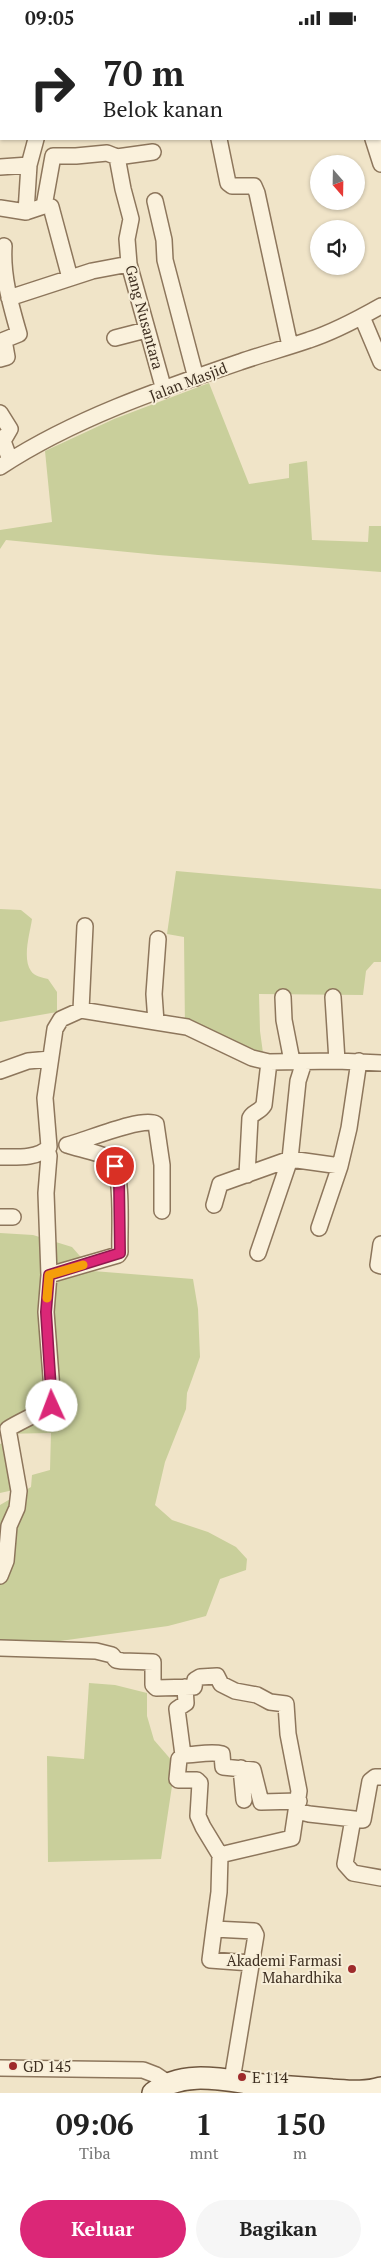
<!DOCTYPE html>
<html lang="id">
<head>
<meta charset="utf-8">
<style>
	:root { --surface:#fff; --page:#f6f6f6; --text:#222; --muted:#767676; --accent:#db2777 }
	body { margin:0; font-family:"PT Serif",serif; background:var(--page); color:var(--text); height:100vh; display:flex; flex-direction:column; font-size:19px; white-space:nowrap }
	* { box-sizing:border-box; margin:0 }
	p { font-size:16px; color:var(--muted) }
	.icon { flex:none; width:28px; height:28px; fill:none; stroke:currentColor; stroke-width:2; stroke-linecap:round; stroke-linejoin:round }
	.map { position:relative; height:2058px; overflow:hidden }
	.panel { display:flex; flex-direction:column; background:var(--surface); flex:1 }
	.panel>* { flex:none }
	.guide { position:absolute; left:0px; top:0px; width:381px; height:105px; box-shadow:0 1px 4px #0004; background:#fff; color:var(--text); overflow:hidden }
	.needle { width:32px; rotate:160deg }
	.tools { position:absolute; left:310px; top:120px; display:grid; gap:10px }
	.tools a { display:grid; place-items:center; width:55px; height:55px; border-radius:50%; background:var(--surface); box-shadow:0 1px 4px #0004; font-size:25px }
	.pin { position:absolute; display:grid; place-items:center; width:42px; height:42px; color:#fff; margin:-21px; border:2px solid #fff; border-radius:50%; box-shadow:0 1px 5px #0007 }
	.me { position:absolute; width:55px; margin:-28px; rotate:358deg; stroke-linejoin:round; filter:drop-shadow(0 0 4px #0008) }
	.turn { display:flex; align-items:center; gap:18px; height:105px; padding:0 20px; font-size:22px }
	.turn .icon { width:65px; height:65px; stroke-width:2.5 }
	.turn b { display:block; font-size:35px; line-height:42px }
	.eta { display:flex; justify-content:space-evenly; align-items:center; height:85px; text-align:center }
	.eta b { font-size:30px; font-weight:700; line-height:35px }
	.cta { display:flex; gap:10px; margin-top:auto; padding:10px 20px }
	.cta a { flex:1; height:58px; border-radius:30px; background:var(--accent); color:#fff; font-size:20px; font-weight:700; line-height:58px; text-align:center }
	.cta a+a { background:var(--page); color:var(--text) }
	.status { display:flex; justify-content:space-between; align-items:center; height:35px; padding:0 25px; background:var(--surface); direction:ltr }
	.status svg { height:14px; fill:currentColor }
	.map>svg:first-child { display:block }
	.green { fill:#c9cf9b }
	.lines { fill:none; stroke-linecap:round; stroke-linejoin:round }
	.street-casing { stroke:#8d765c; stroke-width:18 }
	.secondary-casing { stroke:#6f573f; stroke-width:24 }
	.street { stroke:#faf1dc; stroke-width:15 }
	.secondary { stroke:#faf1dc; stroke-width:21 }
	.route-casing { stroke:#8e194d; stroke-width:12 }
	.route { stroke:#db2777; stroke-width:9 }
	.slow { stroke:#f59e0b; stroke-width:9 }
	.poi-dot { fill:#9e2a2b; stroke:#f7eed8; stroke-width:2 }
	.labels { text-anchor:middle; dominant-baseline:central; stroke-width:4; stroke-linejoin:round; paint-order:stroke }
	.street-label { font-size:15px; fill:#3d2e20; stroke:#f7eed8 }
	.poi-label { font-size:15px; fill:#3d2e20; stroke:#f7eed8; text-anchor:start }
</style>
</head>
<body>
<div class="status"><b>09:05</b><svg viewBox="0 0 49 12"><path d="M0 12V9h3v3zM5 12V6h3v6zM10 12V3h3v9zM15 12V0h3v12zM26 1h20v11H26zM47 4h2v5h-2z"/></svg></div>
<div class="map">
<svg width="381" height="2058" viewBox="0 0 381 2058">
	<rect width="100%" height="100%" fill="#f0e4c8"/>
	<path class="green" d="M 209,348 L 249,449 L 289,443 L 289,429 L 307,426 L 312,505 L 368,507 L 369,491 L 381,491 L 381,537 L 158,520 L 6,505 L 0,514 L 0,495 L 52,487 L 45,416 L 114,384 Z
		M 176,836 L 381,854 L 381,927 L 374,927 L 366,936 L 363,960 L 259,959 L 260,996 L 263,1018 L 271,1018 L 273,1029 L 185,994 L 184,902 L 167,899 Z
		M 0,874 L 21,875 L 32,884 C 30,898 22,923 31,936 C 34,941 43,943 48,944 L 57,957 L 57,977 L 0,987 Z
		M 0,1198 L 33,1200 L 72,1212 L 93,1236 L 193,1244 L 198,1274 L 200,1322 L 187,1358 L 186,1374 L 165,1427 L 155,1470 L 172,1485 L 208,1497 L 236,1512 L 247,1524 L 246,1535 L 220,1544 L 206,1581 L 168,1591 L 24,1611 L 0,1605 L 0,1470 L 31,1452 L 32,1440 L 50,1435 L 51,1398 L 0,1399 Z
		M 8,1407 L 18,1454 L 0,1458 L 0,1409 Z
		M 89,1648 L 115,1650 L 147,1658 L 147,1681 L 154,1705 L 173,1727 L 172,1751 L 161,1824 L 48,1827 L 47,1721 L 84,1724 Z"/>
	<g class="lines">
		<g class="street-casing">
			<path id="street" d="M 39,0 L 43,1
				M 346,0 L 347,1
				M 97,1 L 97,0
				M 219,104 L 228,148 L 232,151 L 254,151 L 257,158 L 290,311
				M 373,104 L 381,129
				M 117,122 L 123,154 L 131,184 L 127,204 L 129,229 L 164,355
				M 0,132 L 29,130
				M 155,166 L 164,205 L 165,225 L 196,343
				M 44,171 L 53,121 L 76,121 L 107,118 L 117,122 L 153,117
				M 0,173 L 26,177 L 44,171 L 51,172 L 70,243
				M 26,177 L 29,130 L 36,104
				M 9,263 L 92,236 L 129,229
				M 362,282 L 381,327
				M 115,303 L 146,295
				M 0,324 L 7,322 L 4,305 L 19,299 C 11,271 2,241 4,211
				M 0,378 L 10,394 L 3,406 L 10,425
				M 0,432 C 73,384 158,355 240,327 C 263,319 286,313 309,305 C 334,297 358,284 381,271
				M 283,962 L 284,985 L 292,1026
				M 333,962 L 337,1026
				M 81,975 L 85,891
				M 156,987 L 154,959 L 158,904
				M 0,1036 L 28,1026 L 50,1024
				M 67,1110 C 85,1106 142,1081 156,1089 L 162,1130 L 162,1176
				M 0,1122 C 15,1122 38,1124 49,1112 L 45,1063 L 55,994 L 61,984 L 81,975 L 187,992 L 252,1023 L 269,1027 L 337,1026 L 381,1028
				M 247,1140 L 250,1083 C 253,1077 260,1077 264,1070 L 269,1027
				M 214,1170 L 220,1149 L 290,1124 L 340,1131
				M 0,1182 L 13,1182
				M 319,1193 L 340,1131 L 349,1093 L 359,1026
				M 381,1209 L 378,1230 L 381,1231
				M 258,1218 L 290,1124 L 298,1046 L 304,1027
				M 49,1240 L 118,1220 L 120,1217 C 119,1198 124,1137 111,1125 C 103,1118 78,1114 67,1110
				M 0,1541 L 6,1526 L 9,1491 L 17,1473 L 19,1456 L 8,1394 C 16,1388 51,1373 53,1368 L 46,1277 L 49,1240 L 46,1158 L 49,1121 L 47,1114
				M 0,1613 L 96,1616 L 112,1620 L 116,1625 L 122,1626 L 153,1627 L 153,1650 L 156,1653 L 194,1652 L 195,1645 L 200,1642 L 217,1641 L 221,1649 L 235,1656 L 257,1660 L 270,1667 L 286,1669 L 288,1699 L 299,1756 L 292,1803 L 220,1820
				M 185,1652 L 186,1668 L 177,1674 L 183,1720 L 179,1724 L 177,1744 L 178,1745 L 197,1745 L 200,1748 L 198,1781 L 203,1792 L 220,1820 L 219,1857 L 214,1894 L 254,1896 L 256,1900 L 232,2045
				M 183,1720 C 195,1720 211,1716 222,1719 L 223,1732 L 253,1735 L 261,1767 L 299,1766
				M 241,1733 L 244,1765
				M 297,1776 L 309,1779 L 363,1785 L 370,1746 L 375,1742 L 381,1742
				M 353,1784 L 345,1829 L 353,1838 L 381,1843
				M 214,1894 L 210,1925 L 251,1928
				M 0,2033 L 143,2035 L 156,2040 L 168,2048"/>
		</g>
		<g class="secondary-casing">
			<path id="secondary" d="M 153,2058 C 184,2033 228,2046 263,2050 C 286,2052 309,2053 332,2055 C 348,2056 366,2058 381,2053"/>
		</g>
		<use href="#street" class="street"/>
		<use href="#secondary" class="secondary"/>
	</g>
	<g class="lines">
		<g class="route-casing">
			<path id="route" d="M 52,1371 L 46,1277 L 49,1240 L 120,1218 L 119,1144 L 115,1131"/>
		</g>
		<use href="#route" class="route"/>
		<path class="slow" d="M 47,1263 L 49,1240 L 83,1230"/>
	</g>
	<g class="poi-dot">
		<circle cx="352" cy="1934" r="5"/>
		<circle cx="13" cy="2031" r="5"/>
		<circle cx="242" cy="2042" r="5"/>
	</g>
	<g class="labels">
		<g class="street-label">
			<text transform="translate(145 282) rotate(75)">Gang Nusantara</text>
			<text transform="translate(188 346) rotate(-21)">Jalan Masjid</text>
		</g>
		<g class="poi-label">
			<text x="342" y="1925" text-anchor="end">Akademi Farmasi<tspan x="342" dy="17">Mahardhika</tspan></text>
			<text x="23" y="2031">GD 145</text>
			<text x="252" y="2042">E 114</text>
		</g>
	</g>
</svg>
<div class="tools">
<a><svg class="needle" viewBox="-14 -14 28 28"><path d="M0-13l5 13h-10z" fill="#e53935"/><path d="M0 13l5-13h-10z" fill="#767676"/></svg></a>
<a><svg class="icon" aria-label="sound" viewBox="0 0 24 24"><path d="M4 9h4l5-4v14l-5-4H4zM17 9q2 3 0 6"/></svg></a>
</div>
<div class="pin" style="left:115px;top:1131px;background:#d93025"><svg class="icon" aria-label="arrive" viewBox="0 0 24 24"><path d="M6 21V4h12l-3 4 3 4H6"/></svg></div>
<svg class="me" style="left:52px;top:1371px" viewBox="-20 -20 40 40"><circle r="19" fill="#fff"/><path d="M0-13L10 11 0 6-10 11z" fill="#db2777"/></svg>
<div class="guide">
<div class="turn"><svg class="icon" aria-label="right" viewBox="0 0 24 24"><path d="M7 20v-9h11M14 6l5 5-5 5"/></svg><div><b>70 m</b>Belok kanan</div></div>
</div>
</div>
<section class="panel">
<div class="eta">
<div><b>09:06</b><p>Tiba</p></div>
<div><b>1</b><p>mnt</p></div>
<div><b>150</b><p>m</p></div>
</div>
<div class="cta"><a>Keluar</a><a>Bagikan</a></div>
</section>
</body>
</html>
